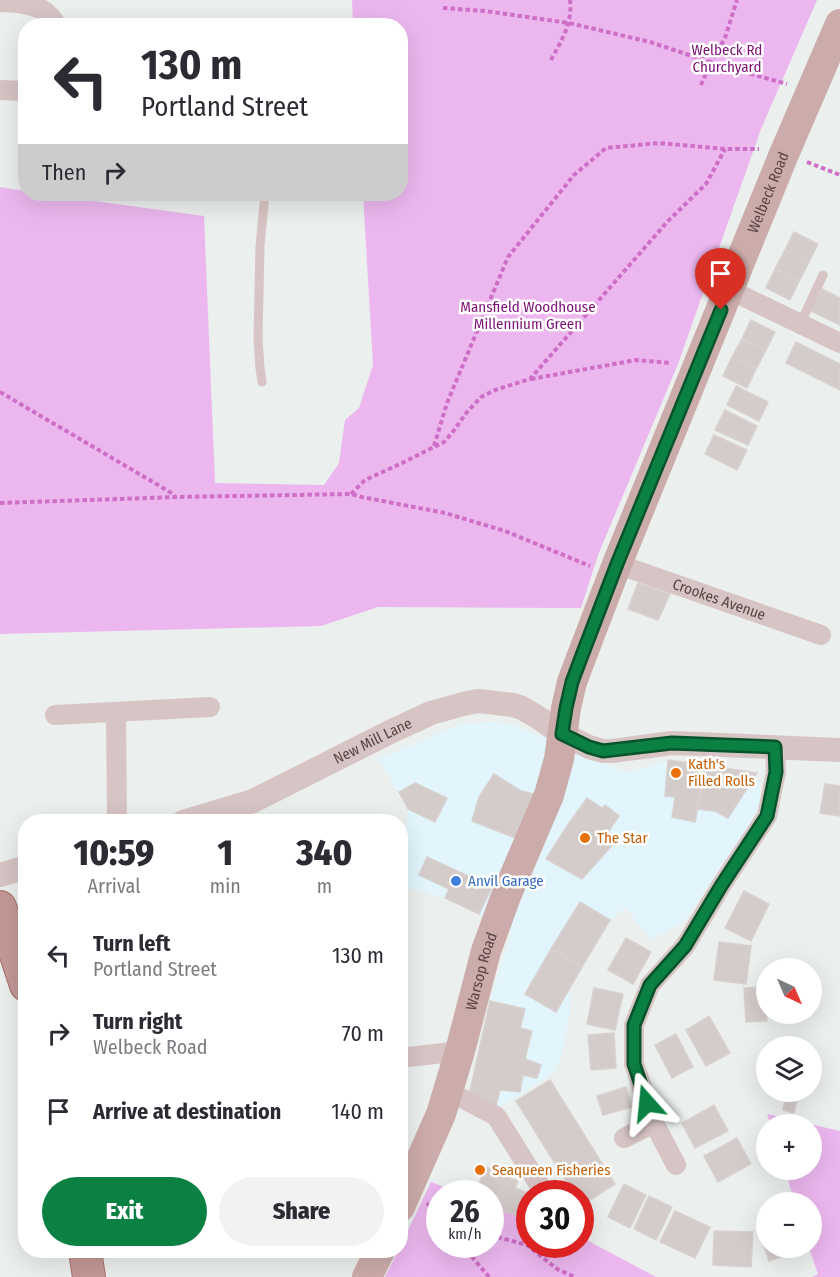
<!DOCTYPE html>
<html lang="en">
<head>
<meta charset="utf-8">
<style>
	:root { --surface:#fff; --page:#f2f2f3; --text:#2b2b33; --muted:#7c7c81; --accent:#0b8043 }
	body { margin:0; font-family:"Fira Sans Condensed",sans-serif; background:var(--page); color:var(--text); height:100vh; display:flex; flex-direction:column; font-size:22px; white-space:nowrap }
	* { box-sizing:border-box; margin:0 }
	p { font-size:20px; color:var(--muted) }
	.icon { flex:none; width:33px; height:33px; fill:none; stroke:currentColor; stroke-width:2; stroke-linecap:round; stroke-linejoin:round }
	.map { position:relative; flex:1; overflow:hidden }
	.side { position:absolute; left:18px; top:814px; width:390px; height:444px; display:flex; flex-direction:column; background:var(--surface); border-radius:24px; box-shadow:0 6px 24px #0002 }
	.side>* { flex:none }
	.banner { position:absolute; left:18px; top:18px; width:390px; height:183px; border-radius:24px; box-shadow:0 6px 24px #0002; background:#fff; color:var(--text); overflow:hidden }
	.needle { width:39px; rotate:136deg }
	.controls { position:absolute; left:756px; top:958px; display:grid; gap:12px }
	.controls a { display:grid; place-items:center; width:66px; height:66px; border-radius:50%; background:var(--surface); box-shadow:0 6px 24px #0002; font-size:30px }
	.speed { position:absolute; left:426px; top:1180px; display:flex; gap:12px; font-size:30px; font-weight:700; text-align:center }
	.speed>* { display:grid; place-content:center; width:78px; height:78px; border-radius:50%; background:var(--surface); box-shadow:0 6px 24px #0002; line-height:1 }
	.speed small { font-size:15px; font-weight:400 }
	.speed .limit { border:9px solid #d22; background:#fff; color:#111 }
	.pin { position:absolute; display:grid; place-items:center; width:51px; height:51px; color:#fff; margin:-62px -26px; border-radius:50% 50% 50% 0; rotate:-45deg; box-shadow:0 0 6px #0007 }
	.pin .icon { rotate:45deg }
	.me { position:absolute; width:66px; margin:-33px; rotate:342deg; stroke-linejoin:round; filter:drop-shadow(0 0 4px #0008) }
	.turn { display:flex; align-items:center; gap:21px; height:126px; padding:0 24px; font-size:27px }
	.turn .icon { width:78px; height:78px; stroke-width:2.5 }
	.turn b { display:block; font-size:42px; line-height:51px }
	.then { display:flex; align-items:center; height:57px; padding:0 24px; background:#0003; gap:12px; font-size:22px }
	.eta { display:flex; justify-content:space-evenly; align-items:center; height:102px; text-align:center }
	.eta b { font-size:36px; font-weight:800; line-height:42px }
	.button { display:flex; gap:12px; margin-top:auto; padding:12px 24px }
	.button a { flex:1; height:69px; border-radius:36px; background:var(--accent); color:#fff; font-size:24px; font-weight:800; line-height:69px; text-align:center }
	.button a+a { background:var(--page); color:var(--text) }
	ul { padding:0; list-style:none }
	li { display:flex; align-items:center; gap:18px; height:78px; padding:0 24px }
	li div { flex:1 }
	li b { display:block; font-size:22px }
	li em { font-style:normal }
	.map>svg:first-child { display:block }
	.commercial { fill:#e2f5fc }
	.green { fill:#ecb7ef }
	.building { fill:#d4cccb; stroke:#d8d1cf; stroke-width:1.5 }
	.lines { fill:none; stroke-linecap:round; stroke-linejoin:round }
	.trunk-casing { stroke:#a9716c; stroke-width:34 }
	.path { stroke:#ce6ec7; stroke-width:4; stroke-dasharray:4.5 3; stroke-linecap:butt }
	.service { stroke:#d7c4c4; stroke-width:9 }
	.minor { stroke:#d7c4c4; stroke-width:20 }
	.tertiary { stroke:#d7c4c4; stroke-width:24 }
	.primary { stroke:#ccacaa; stroke-width:30 }
	.trunk { stroke:#c49896; stroke-width:32 }
	.route-casing { stroke:#07532c; stroke-width:15 }
	.route { stroke:#0b8043; stroke-width:10 }
	.food-dot { fill:#e8710a; stroke:#fff; stroke-width:2 }
	.shop-dot { fill:#3f7fe0; stroke:#fff; stroke-width:2 }
	.labels { text-anchor:middle; dominant-baseline:central; stroke-width:5; stroke-linejoin:round; paint-order:stroke }
	.park-label { font-size:15px; fill:#7c1375; stroke:#fff }
	.street-label { font-size:15px; fill:#594444; stroke:#fff }
	.food-label { font-size:15px; fill:#c56008; stroke:#fff; text-anchor:start }
	.shop-label { font-size:15px; fill:#366cbe; stroke:#fff; text-anchor:start }
</style>
</head>
<body>
<div class="map">
<svg width="840" height="1277" viewBox="0 0 840 1277">
	<rect width="100%" height="100%" fill="#ebefed"/>
	<path class="commercial" d="M 494,722 L 516,726 L 627,773 L 668,760 L 706,765 L 757,773 L 760,782 L 760,802 L 752,820 L 684,922 L 651,940 L 626,908 L 610,920 L 569,989 L 570,1014 L 560,1062 L 554,1067 L 556,1072 L 498,1108 L 469,1095 L 490,1001 L 512,931 L 479,914 L 445,898 L 401,886 L 401,872 L 408,809 L 379,759 L 461,724 Z"/>
	<path class="green" d="M 352,0 L 817,0 L 761,129 L 678,364 L 598,555 L 581,608 L 378,607 L 321,626 L 0,634 L 0,187 L 25,191 L 26,194 L 43,194 L 204,216 L 215,483 L 324,485 L 339,463 L 345,420 L 359,408 L 373,365 L 363,194 L 400,194 L 400,26 L 353,25 Z
		M 767,1114 L 840,1131 L 840,1277 L 812,1277 L 818,1274 L 809,1248 L 812,1248 L 812,1203 L 795,1203 L 785,1170 L 812,1170 L 812,1125 L 771,1125 Z
		M 431,1182 L 464,1194 L 440,1194 L 440,1245 L 490,1245 L 491,1205 L 521,1218 L 526,1209 L 529,1211 L 530,1245 L 580,1245 L 581,1237 L 656,1277 L 385,1277 L 398,1251 L 400,1251 L 401,1245 Z"/>
	<path class="building" d="M 794,232 L 818,244 L 809,262 L 785,250 Z
		M 785,250 L 809,262 L 799,281 L 775,269 Z
		M 775,269 L 799,281 L 790,300 L 766,288 Z
		M 822,289 L 840,298 L 840,325 L 811,311 Z
		M 751,320 L 775,332 L 766,350 L 742,339 Z
		M 742,339 L 766,350 L 756,369 L 732,357 Z
		M 796,342 L 840,364 L 840,390 L 786,363 Z
		M 732,357 L 756,369 L 747,388 L 723,376 Z
		M 736,386 L 768,402 L 759,421 L 727,405 Z
		M 725,410 L 757,426 L 748,445 L 715,430 Z
		M 714,435 L 747,450 L 737,470 L 705,454 Z
		M 638,583 L 670,594 L 658,620 L 628,609 Z
		M 668,760 L 706,765 L 695,822 L 672,817 L 675,797 L 665,796 Z
		M 706,765 L 757,773 L 728,818 L 715,811 L 697,809 Z
		M 494,774 L 521,791 L 534,794 L 518,839 L 472,821 L 479,797 Z
		M 415,783 L 447,798 L 435,822 L 408,809 L 399,792 Z
		M 825,784 L 840,786 L 840,816 L 820,813 Z
		M 587,798 L 602,808 L 605,805 L 619,816 L 606,835 L 615,842 L 582,879 L 546,859 L 567,826 Z
		M 427,857 L 492,887 L 479,914 L 445,898 L 449,889 L 419,875 Z
		M 744,891 L 769,904 L 751,941 L 725,928 Z
		M 580,902 L 610,920 L 582,967 L 551,949 Z
		M 626,938 L 651,952 L 633,984 L 608,970 Z
		M 719,942 L 751,946 L 746,984 L 714,980 Z
		M 551,949 L 582,967 L 556,1012 L 525,994 Z
		M 766,987 L 767,1021 L 746,1022 L 744,988 Z
		M 594,988 L 623,994 L 615,1030 L 587,1024 Z
		M 490,1001 L 525,1009 L 520,1028 L 532,1031 L 525,1059 L 541,1065 L 537,1078 L 523,1075 L 520,1092 L 500,1090 L 496,1106 L 469,1095 Z
		M 709,1016 L 730,1053 L 706,1066 L 686,1030 Z
		M 614,1033 L 616,1068 L 591,1070 L 588,1035 Z
		M 676,1034 L 693,1067 L 672,1078 L 655,1045 Z
		M 550,1080 L 615,1184 L 581,1206 L 580,1194 L 574,1194 L 516,1101 Z
		M 626,1087 L 632,1107 L 603,1115 L 597,1096 Z
		M 776,1092 L 799,1092 L 794,1113 L 783,1110 L 785,1099 L 775,1097 Z
		M 714,1105 L 728,1131 L 695,1148 L 682,1123 Z
		M 737,1138 L 751,1164 L 718,1182 L 704,1156 Z
		M 486,1167 L 518,1181 L 515,1188 L 530,1194 L 530,1201 L 522,1218 L 490,1205 L 490,1194 L 474,1194 Z
		M 624,1184 L 646,1195 L 630,1228 L 608,1217 Z
		M 649,1196 L 672,1207 L 656,1240 L 634,1229 Z
		M 675,1211 L 710,1227 L 695,1258 L 660,1242 Z
		M 766,1225 L 766,1248 L 806,1248 L 769,1261 L 758,1228 Z
		M 714,1231 L 753,1232 L 751,1267 L 713,1265 Z"/>
	<g class="lines">
		<g class="trunk-casing">
			<path id="trunk" d="M 0,907 L 26,985
				M 85,1251 L 89,1277"/>
		</g>
		<path class="path" d="M 443,8 L 485,11 L 569,23 L 650,42 L 722,66 L 787,84
			M 551,60 C 561,41 573,23 570,0
			M 701,85 L 711,62 L 725,38 L 737,0
			M 807,162 L 840,175
			M 531,379 L 636,360 L 671,363
			M 0,392 L 175,495
			M 434,446 L 447,403 L 508,257 L 574,175 L 606,148 L 659,143 L 725,149 L 759,149
			M 351,494 L 365,480 L 400,464 L 444,442 L 452,433 L 467,412 L 481,397 L 495,390 L 530,379 L 668,221 L 706,184 L 725,149
			M 0,503 L 177,497 L 351,494 L 362,497 L 445,513 L 505,531 L 590,566
			M 427,1203 L 440,1218
			M 490,1235 L 527,1245 L 557,1269 L 575,1277
			M 462,1245 L 489,1277"/>
		<path class="service" d="M 800,324 L 823,275
			M 262,382 L 260,368 L 258,339 L 260,246 L 265,194"/>
		<g class="minor">
			<path d="M 0,2 L 19,3 L 20,0"/>
			<path d="M 19,3 C 38,7 47,8 57,26"/>
			<path d="M 0,90 L 26,91"/>
			<path d="M 730,290 L 840,343"/>
			<path id="s1" d="M 617,564 L 821,635"/>
			<path d="M 116,712 L 117,822"/>
			<path d="M 55,715 L 210,707"/>
			<path d="M 400,1058 L 460,1051"/>
			<path d="M 448,1091 L 496,1116 L 545,1194"/>
			<path d="M 624,1138 L 654,1123"/>
			<path d="M 676,1165 L 654,1123 L 634,1064 L 634,1025 L 650,985 L 685,946 L 721,886 L 767,816 L 776,772 L 775,747"/>
		</g>
		<g class="tertiary">
			<path id="s2" d="M 183,822 L 253,801 L 392,731 L 431,713 L 463,704 L 478,701 L 513,705 L 522,708 L 539,718 L 562,734 L 589,747 L 603,751 L 612,751 L 672,743 L 840,750"/>
			<path d="M 0,875 L 26,867"/>
		</g>
		<g class="primary">
			<path id="s3" d="M 400,1207 L 441,1114 L 460,1051 L 486,951 L 506,896 L 549,795 L 559,759 L 566,708 L 572,682 L 581,658 L 617,564 L 784,154 L 840,24"/>
			<path d="M 367,1277 L 380,1251"/>
		</g>
		<use href="#trunk" class="trunk"/>
	</g>
	<g class="lines">
		<g class="route-casing">
			<path id="route" d="M 647,1103 L 634,1064 L 634,1025 L 650,985 L 685,946 L 721,886 L 767,816 L 776,772 L 775,747 L 672,743 L 603,751 L 589,747 L 562,734 L 566,708 L 572,682 L 581,658 L 617,564 L 721,310"/>
		</g>
		<use href="#route" class="route"/>
	</g>
	<g class="food-dot">
		<circle cx="676" cy="773" r="6"/>
		<circle cx="585" cy="838" r="6"/>
		<circle cx="480" cy="1170" r="6"/>
	</g>
	<circle class="shop-dot" cx="456" cy="881" r="6"/>
	<g class="labels">
		<g class="park-label">
			<text x="727" y="50">Welbeck Rd<tspan x="727" dy="17">Churchyard</tspan></text>
			<text x="528" y="307">Mansfield Woodhouse<tspan x="528" dy="17">Millennium Green</tspan></text>
		</g>
		<g class="street-label">
			<text stroke="none"><textPath href="#s3" startOffset="1082">Welbeck Road</textPath></text>
			<text stroke="none"><textPath href="#s1" startOffset="108">Crookes Avenue</textPath></text>
			<text stroke="none"><textPath href="#s2" startOffset="207">New Mill Lane</textPath></text>
			<text stroke="none"><textPath href="#s3" startOffset="250">Warsop Road</textPath></text>
		</g>
		<g class="food-label">
			<text x="688" y="764">Kath's<tspan x="688" dy="17">Filled Rolls</tspan></text>
			<text x="597" y="838">The Star</text>
			<text x="492" y="1170">Seaqueen Fisheries</text>
		</g>
		<g class="shop-label">
			<text x="468" y="881">Anvil Garage</text>
		</g>
	</g>
</svg>
<div class="controls">
<a><svg class="needle" viewBox="-14 -14 28 28"><path d="M0-13l5 13h-10z" fill="#e53935"/><path d="M0 13l5-13h-10z" fill="#7c7c81"/></svg></a>
<a><svg class="icon" aria-label="layers" viewBox="0 0 24 24"><path d="M12 4l9 5-9 5-9-5zM3 14l9 5 9-5"/></svg></a>
<a>+</a>
<a>−</a>
</div>
<div class="speed"><div>26<small>km/h</small></div><div class="limit">30</div></div>
<div class="pin" style="left:721px;top:310px;background:#d93025"><svg class="icon" aria-label="arrive" viewBox="0 0 24 24"><path d="M6 21V4h12l-3 4 3 4H6"/></svg></div>
<svg class="me" style="left:647px;top:1103px" viewBox="-20 -20 40 40"><path d="M0-17L14 15 0 8-14 15z" fill="#0b8043" stroke="#fff" stroke-width="4"/></svg>
<div class="banner">
<div class="turn"><svg class="icon" aria-label="left" viewBox="0 0 24 24"><path d="M17 20v-9H6M10 6l-5 5 5 5"/></svg><div><b>130 m</b>Portland Street</div></div>
<div class="then">Then<svg class="icon" aria-label="right" viewBox="0 0 24 24"><path d="M7 20v-9h11M14 6l5 5-5 5"/></svg></div>
</div>
<section class="side">
<div class="eta">
<div><b>10:59</b><p>Arrival</p></div>
<div><b>1</b><p>min</p></div>
<div><b>340</b><p>m</p></div>
</div>
<ul>
<li><svg class="icon" aria-label="left" viewBox="0 0 24 24"><path d="M17 20v-9H6M10 6l-5 5 5 5"/></svg><div><b>Turn left</b><p>Portland Street</p></div><em>130 m</em></li>
<li><svg class="icon" aria-label="right" viewBox="0 0 24 24"><path d="M7 20v-9h11M14 6l5 5-5 5"/></svg><div><b>Turn right</b><p>Welbeck Road</p></div><em>70 m</em></li>
<li><svg class="icon" aria-label="arrive" viewBox="0 0 24 24"><path d="M6 21V4h12l-3 4 3 4H6"/></svg><div><b>Arrive at destination</b></div><em>140 m</em></li>
</ul>
<div class="button"><a>Exit</a><a>Share</a></div>
</section>
</div>
</body>
</html>
